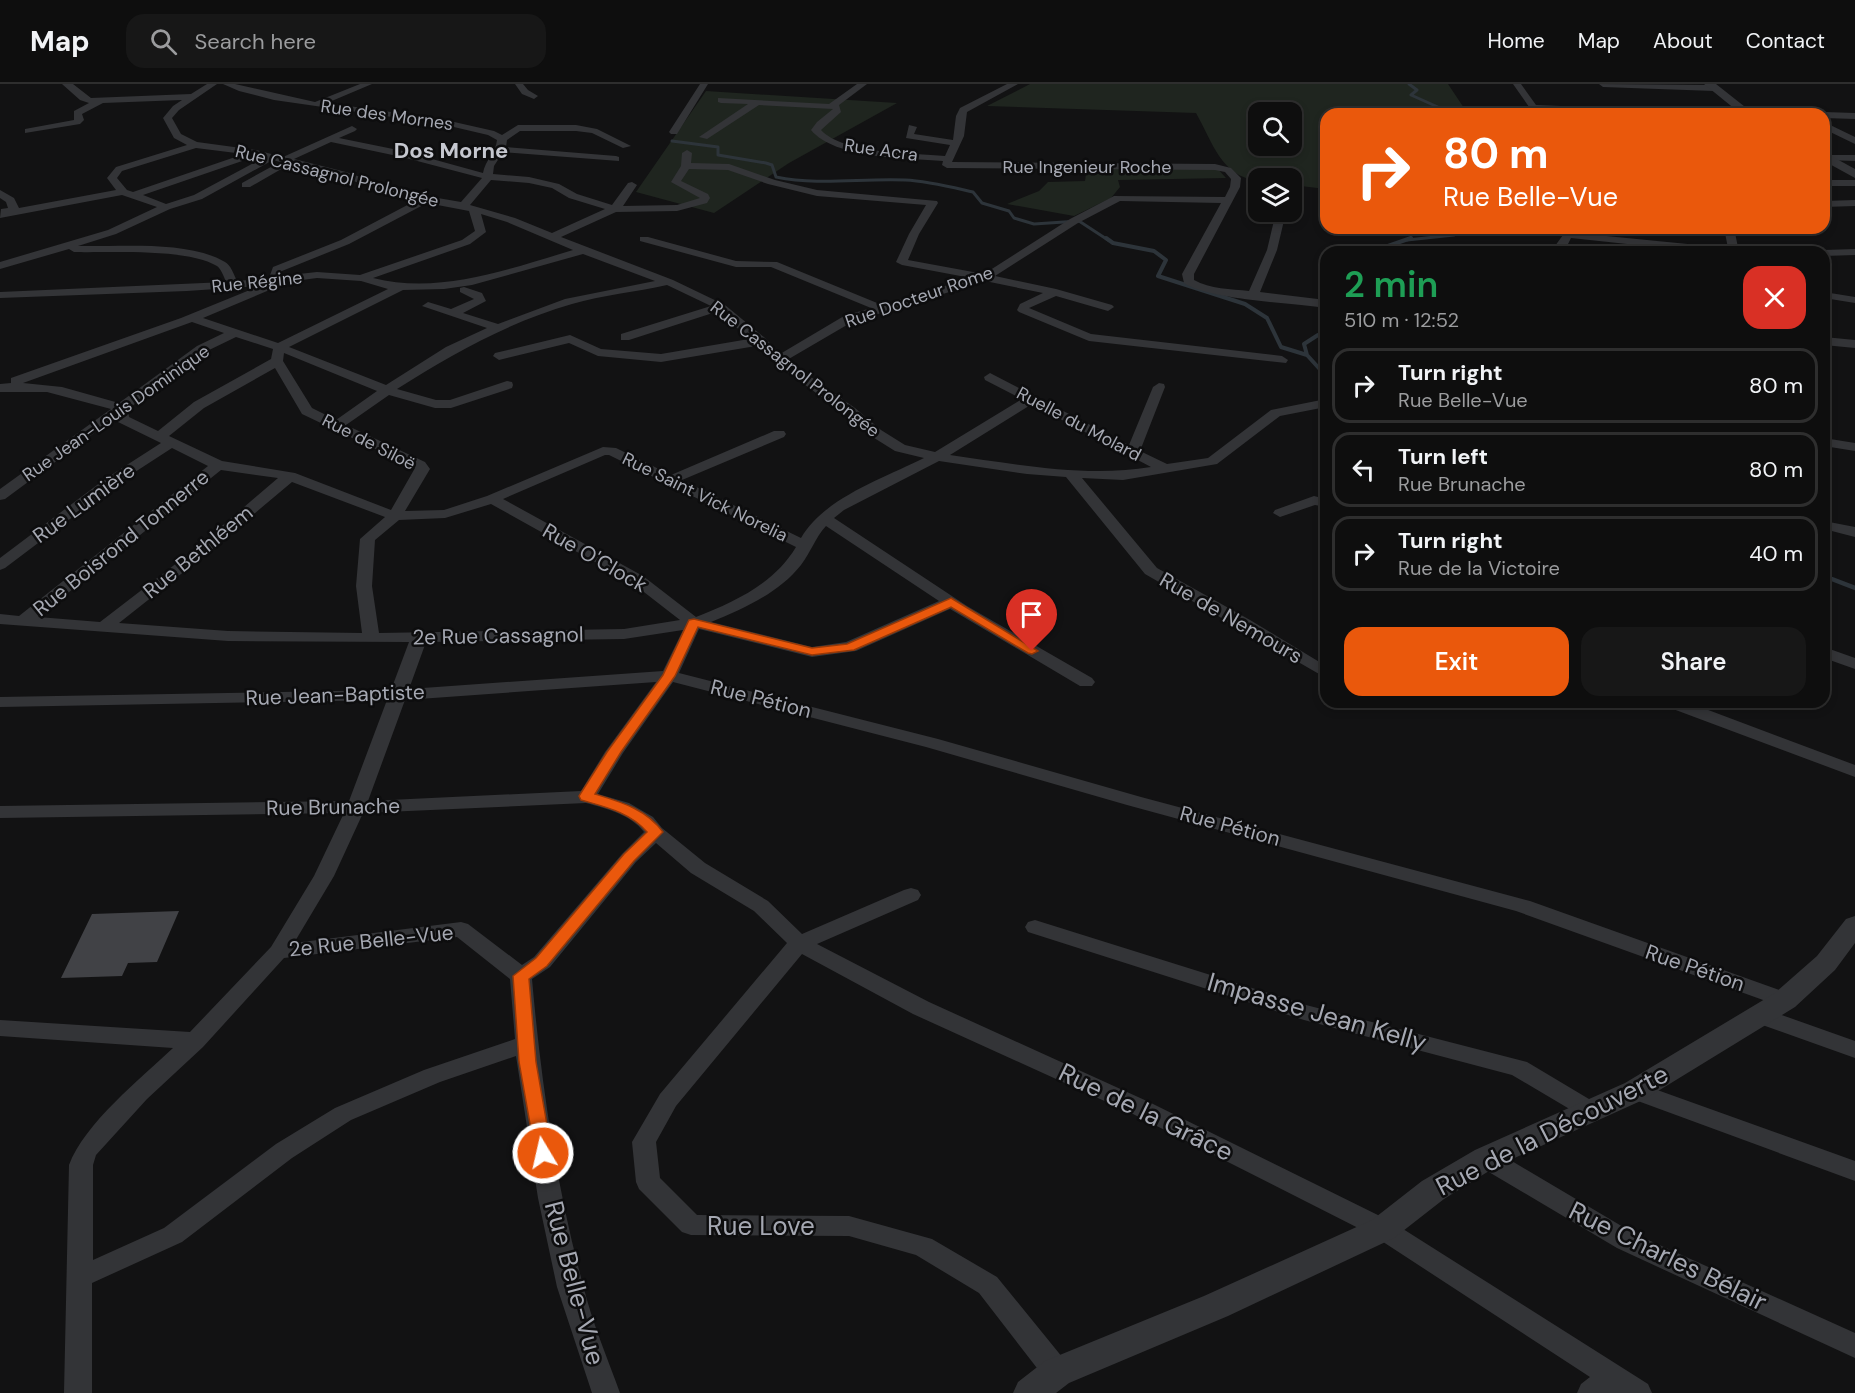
<!DOCTYPE html>
<html lang="en">
<head>
<meta charset="utf-8">
<style>
	:root { --surface:#0e0e0e; --page:#171717; --text:#f1f3f6; --muted:#9b9c9e; --line:#2e2e2e; --accent:#ea580c }
	body { margin:0; font-family:"DM Sans",sans-serif; background:var(--page); color:var(--text); height:100vh; display:flex; flex-direction:column; font-size:22px; white-space:nowrap }
	* { box-sizing:border-box; margin:0 }
	p { font-size:20px; color:var(--muted) }
	.icon { flex:none; width:33px; height:33px; fill:none; stroke:currentColor; stroke-width:2; stroke-linecap:round; stroke-linejoin:round }
	.map { position:relative; flex:1; overflow:hidden }
	.details { position:absolute; left:1320px; top:162px; width:510px; height:462px; display:flex; flex-direction:column; background:var(--surface); border-radius:18px; box-shadow:0 3px 9px #0003,0 0 0 2px var(--line) }
	.details>* { flex:none }
	.top-card { position:absolute; left:1320px; top:24px; width:510px; height:126px; border-radius:18px; box-shadow:0 3px 9px #0003,0 0 0 2px var(--line); background:#ea580c; color:#fff; overflow:hidden }
	.controls { position:absolute; left:1248px; top:18px; display:grid; gap:12px }
	.controls a { display:grid; place-items:center; width:54px; height:54px; border-radius:12px; background:var(--surface); box-shadow:0 3px 9px #0003,0 0 0 2px var(--line); font-size:30px }
	.pin { position:absolute; display:grid; place-items:center; width:51px; height:51px; color:#fff; margin:-62px -26px; border-radius:50% 50% 50% 0; rotate:-45deg; box-shadow:0 0 6px #0007 }
	.pin .icon { rotate:45deg }
	.me { position:absolute; width:66px; margin:-33px; rotate:351deg; stroke-linejoin:round; filter:drop-shadow(0 0 4px #0008) }
	.turn { display:flex; align-items:center; gap:21px; height:126px; padding:0 24px; font-size:27px }
	.turn .icon { width:78px; height:78px; stroke-width:2.5 }
	.turn b { display:block; font-size:42px; line-height:51px }
	.round { display:grid; place-items:center; flex:none; width:63px; height:63px; border-radius:18px; background:var(--page) }
	.headline { display:flex; align-items:center; justify-content:space-between; height:102px; padding:0 24px }
	h1 { font-size:36px; font-weight:600; line-height:45px; color:#1e9e55 }
	.button { display:flex; gap:12px; margin-top:auto; padding:12px 24px }
	.button a { flex:1; height:69px; border-radius:18px; background:var(--accent); color:#fff; font-size:24px; font-weight:600; line-height:69px; text-align:center }
	.button a+a { background:var(--page); color:var(--text) }
	ul { padding:0; list-style:none }
	li { display:flex; align-items:center; gap:18px; height:75px; margin:0 12px 9px; padding:0 12px; border:3px solid var(--line); border-radius:18px }
	li div { flex:1 }
	li b { display:block; font-size:22px }
	li em { font-style:normal }
	header { display:flex; align-items:center; gap:36px; box-sizing:border-box; height:84px; padding:0 30px; background:var(--surface); border-bottom:2px solid var(--line) }
	header strong { font-size:28px }
	nav { display:flex; gap:33px; margin-inline-start:auto; font-size:21px }
	.search { width:420px; height:54px; background:var(--page); display:flex; align-items:center; gap:15px; box-sizing:border-box; padding:0 21px; border-radius:18px; color:var(--muted); font-size:22px }
	.map>svg:first-child { display:block }
	.green { fill:#1f251f; fill-rule:evenodd }
	.lines { fill:none; stroke-linecap:round; stroke-linejoin:round }
	.stream-far2 { stroke:#2d343a; stroke-width:3 }
	.stream-far1 { stroke:#2d343a; stroke-width:4 }
	.stream { stroke:#2d343a; stroke-width:4.5 }
	.building { fill:#414246 }
	.minor { fill:#333437; fill-rule:evenodd }
	.tertiary { fill:#333437; fill-rule:evenodd }
	.route { fill:#ea580c; stroke:#983908; stroke-width:1.5 }
	.labels { text-anchor:middle; dominant-baseline:central; stroke-width:5; stroke-linejoin:round; paint-order:stroke }
	.far-street-label { font-size:18px; fill:#a5a8b2; stroke:#0d0d0e }
	.street-label { font-size:21px; fill:#a5a8b2; stroke:#0d0d0e }
	.far-district-label { font-size:22px; font-weight:bold; fill:#c5c7cf; stroke:#0d0d0e }
	.near-street-label { font-size:26px; fill:#a5a8b2; stroke:#0d0d0e }
</style>
</head>
<body>
<header>
<strong>Map</strong>
<div class="search"><svg class="icon" aria-label="search" viewBox="0 0 24 24"><circle cx="10" cy="10" r="6"/><path d="M15 15l6 6"/></svg>Search here</div>
<nav><a>Home</a><a>Map</a><a>About</a><a>Contact</a></nav>
</header>
<div class="map">
<svg width="1855" height="1309" viewBox="0 0 1855 1309">
	<rect width="100%" height="100%" fill="#121213"/>
	<path class="green" d="M 1030,0 L 1448,0 L 1468,30 L 1326,30 L 1326,105 L 1292,101 L 1292,94 L 1258,94 L 1258,97 C 1221,92 1213,59 1196,29 L 987,22 ZM 1258,28 L 1292,28 L 1292,62 L 1258,62 Z
		M 706,7 L 897,19 L 789,79 L 714,129 L 636,108 Z
		M 1087,83 L 1217,84 L 1226,94 L 1118,96 L 1120,103 L 1111,114 L 1074,132 L 1007,120 L 1039,107 L 1048,98 L 1085,97 Z"/>
	<g class="lines">
		<path class="stream-far2" d="M 1409,0 L 1417,6 L 1411,11 L 1440,24 L 1442,30
			M 672,57 L 718,63 L 718,71 L 766,79 L 772,81 L 776,93 C 820,102 861,94 905,96 C 928,97 951,103 973,108 L 982,119 L 1009,127 L 1014,134 L 1034,140 L 1079,137 L 1108,156
			M 1407,156 L 1454,151 L 1465,144"/>
		<path class="stream-far1" d="M 1106,154 L 1113,159 L 1154,167 L 1166,176 L 1158,192 L 1245,220 L 1267,234 L 1281,263 L 1307,271
			M 1390,168 L 1388,162 L 1411,154
			M 1326,204 L 1321,205 L 1326,208
			M 1326,213 L 1321,220 L 1326,235
			M 1326,250 L 1318,251 L 1304,260 L 1307,271 L 1326,292"/>
		<path class="stream" d="M 1824,492 L 1855,504"/>
	</g>
	<path class="building" d="M 179,827 L 157,878 L 128,879 L 122,892 L 61,894 L 92,830 Z"/>
	<g class="lines">
		<path class="minor" d="M 62,0 L 73,0 L 91,14 L 191,10 L 207,0 L 217,0 L 179,26 L 172,34 L 181,50 L 197,58 L 256,66 L 283,73 L 352,42 L 357,45 L 355,47 L 339,54 L 403,67 L 483,89 C 485,76 496,69 497,56 L 488,51 L 441,40 L 274,16 L 239,7 L 223,0 L 235,0 L 315,18 L 360,0 L 372,0 L 327,19 L 441,35 L 494,47 L 502,51 L 518,41 L 576,41 L 597,45 L 631,62 L 623,64 L 592,49 L 576,47 L 520,47 L 507,56 L 506,63 L 616,72 L 619,73 L 619,77 L 503,68 L 494,82 L 493,90 L 529,93 L 559,100 L 577,110 L 612,121 L 628,99 L 632,98 L 637,101 L 623,122 L 677,121 L 700,114 L 671,98 L 681,82 L 682,69 L 687,66 L 692,69 L 691,79 L 729,80 L 775,96 L 817,106 L 937,117 L 938,119 L 919,150 L 908,176 L 984,190 L 1070,135 L 1114,112 L 1225,113 L 1230,103 L 1231,95 L 1225,88 L 1215,86 L 947,84 L 942,81 L 943,77 C 907,74 835,75 811,46 L 817,38 L 833,25 L 759,21 L 707,55 L 699,53 L 748,20 L 721,19 L 718,18 L 718,14 L 829,20 L 857,0 L 867,0 L 839,21 L 841,28 L 821,46 C 843,70 912,69 945,72 L 950,61 L 906,54 L 909,41 L 917,43 L 914,50 L 953,56 L 956,32 L 960,24 L 1007,0 L 1018,0 L 967,28 L 964,52 L 952,78 L 1215,80 L 1231,84 L 1241,94 L 1240,103 L 1194,190 L 1194,196 C 1210,205 1231,205 1249,207 L 1267,166 L 1276,128 L 1286,128 L 1277,166 L 1260,208 L 1326,216 L 1326,224 C 1291,219 1211,216 1184,199 L 1182,190 L 1221,119 L 1120,117 L 1078,139 L 995,192 L 1056,205 L 1112,221 L 1114,223 L 1108,227 L 1056,212 L 1029,224 L 1091,250 L 1282,272 L 1288,276 L 1286,279 L 1089,257 L 1019,228 L 1017,226 L 1020,220 L 1043,209 L 985,197 L 852,238 L 787,276 L 855,324 L 881,346 L 905,361 L 935,368 L 1022,315 L 985,296 L 984,293 L 990,289 L 1129,361 L 1153,303 L 1159,299 L 1164,300 L 1165,303 L 1140,367 L 1167,380 L 1208,374 L 1271,326 L 1326,315 L 1326,323 L 1280,332 L 1217,380 L 1123,396 L 1082,394 L 1157,484 L 1250,536 L 1326,582 L 1326,594 L 1145,490 L 1066,393 L 1027,390 L 939,377 L 844,426 L 834,434 L 967,522 L 1092,594 L 1095,598 L 1092,602 L 1080,602 L 950,525 L 856,567 L 812,573 L 699,545 L 679,589 L 938,655 L 1141,713 L 1530,817 L 1793,911 L 1796,916 L 1793,921 L 1785,924 L 1777,921 L 1516,827 L 1127,721 L 926,663 L 673,598 L 623,669 L 598,710 L 629,719 L 653,733 L 662,744 L 705,779 L 768,817 L 802,850 L 904,806 L 911,804 L 918,806 L 921,811 L 918,816 L 817,860 L 929,918 L 1149,1018 L 1392,1138 L 1648,1300 L 1652,1309 L 1577,1309 L 1581,1300 L 1590,1293 L 1374,1152 L 1133,1030 L 913,930 L 802,870 L 676,1022 L 656,1058 L 660,1094 L 697,1131 L 849,1132 L 932,1155 L 997,1193 L 1067,1279 L 1071,1288 L 1067,1297 L 1057,1300 L 1047,1297 L 979,1209 L 916,1171 L 849,1152 L 691,1151 L 682,1148 L 639,1105 L 636,1098 L 632,1058 L 660,1010 L 787,859 L 754,827 L 691,789 L 656,759 L 636,778 L 550,883 L 532,895 C 541,998 556,1101 583,1201 C 592,1238 607,1273 620,1309 L 592,1309 L 557,1203 L 538,1114 L 516,972 L 440,998 L 351,1036 L 292,1074 L 182,1158 L 92,1199 L 92,1309 L 64,1309 L 69,1081 C 84,1040 141,994 173,964 L 0,952 L 0,936 L 190,948 L 271,863 L 314,792 L 344,729 L 0,734 L 0,722 L 349,717 L 387,616 L 0,623 L 0,613 L 391,606 L 409,558 L 228,557 L 0,540 L 0,530 L 19,532 L 208,382 L 172,364 L 115,401 L 5,484 L 0,486 L 0,474 L 105,395 L 161,359 L 118,338 L 116,333 L 5,415 L 0,416 L 0,405 L 111,325 L 47,308 L 0,308 L 0,300 L 11,299 L 11,294 L 181,234 L 260,202 L 187,207 L 0,214 L 0,208 L 226,198 C 224,193 221,185 217,182 C 187,164 110,169 74,168 L 69,165 L 0,185 L 0,178 L 108,146 L 157,123 L 122,111 L 0,134 L 1,125 L 8,124 L 6,118 L 0,114 L 0,106 L 14,114 L 19,124 L 116,106 L 107,94 L 116,83 L 187,61 L 174,54 L 163,34 L 173,22 L 182,16 L 103,19 L 82,30 L 84,36 L 80,40 L 25,49 L 25,45 L 74,36 L 74,27 L 89,19 L 80,16 ZM 331,58 L 402,73 L 482,94 L 461,118 L 403,108 L 346,88 L 294,75 ZM 196,64 L 244,70 L 133,108 L 127,106 L 117,94 L 122,87 ZM 257,72 L 263,74 L 194,111 L 166,120 L 143,111 ZM 273,76 L 280,78 L 242,99 L 242,103 L 250,103 L 290,80 L 340,92 L 397,113 L 415,117 L 341,156 L 273,183 L 269,194 L 237,197 C 234,191 231,181 225,178 C 188,156 120,163 78,162 L 116,150 L 170,125 L 202,115 ZM 689,85 L 728,86 L 768,100 L 817,112 L 926,121 L 909,150 L 896,178 L 902,181 L 971,194 L 882,221 L 777,178 L 736,177 L 648,153 L 640,153 L 640,157 L 736,183 L 771,183 L 871,224 L 844,232 L 780,270 L 765,254 L 725,221 L 673,196 L 561,153 L 616,128 L 677,127 L 707,119 L 710,114 L 708,110 L 681,97 ZM 491,96 L 529,99 L 552,104 L 569,114 L 605,125 L 552,149 L 515,134 L 470,121 ZM 427,119 L 469,127 L 475,147 L 462,156 L 360,191 L 317,188 L 281,192 L 282,187 L 349,160 ZM 481,130 L 507,138 L 573,166 C 509,185 440,211 373,194 L 470,160 L 486,148 ZM 583,170 L 655,197 L 565,215 L 498,240 L 463,229 L 486,217 L 482,209 L 464,203 L 460,204 L 460,208 L 474,215 L 451,225 L 428,218 L 422,222 L 487,244 L 446,263 L 386,301 L 289,263 L 403,206 L 444,205 L 472,201 ZM 317,194 L 361,197 L 388,205 L 278,259 L 203,234 L 267,207 L 279,199 ZM 667,201 L 711,222 L 621,250 L 621,256 L 629,256 L 719,227 L 749,255 L 661,270 L 601,265 L 570,251 L 495,269 L 493,272 L 499,276 L 569,259 L 598,272 L 661,278 L 756,262 L 775,279 L 845,330 L 871,352 L 895,367 L 924,374 C 884,394 824,414 801,454 L 682,396 L 784,353 L 786,350 L 784,347 L 774,347 L 671,391 L 616,364 L 603,363 L 487,412 L 444,426 L 405,427 L 430,385 L 425,378 L 346,341 L 389,311 L 435,324 L 451,324 L 512,304 L 513,301 L 512,298 L 507,297 L 450,316 L 436,316 L 397,305 C 452,270 509,238 572,220 C 602,211 636,208 667,201 ZM 192,238 L 224,249 L 197,262 L 119,319 L 62,303 L 23,299 ZM 236,253 L 273,265 L 271,275 L 194,318 L 158,347 L 129,333 L 128,325 L 205,268 ZM 284,269 L 377,307 L 336,336 L 312,324 L 283,277 ZM 275,284 L 302,330 L 415,384 L 391,426 L 295,389 L 222,377 L 169,352 L 204,324 ZM 1032,320 L 1151,383 C 1086,394 1015,380 950,371 ZM 605,371 L 609,371 L 796,463 C 774,500 734,518 696,533 L 643,492 L 503,415 ZM 221,386 L 278,394 L 195,465 L 100,538 L 38,533 ZM 292,398 L 385,433 L 360,455 L 356,502 L 362,549 L 228,547 L 119,539 L 205,471 ZM 491,420 L 631,498 L 680,536 L 624,545 L 379,549 L 372,502 L 375,456 L 399,436 L 445,434 ZM 826,442 L 939,517 L 846,558 L 812,563 L 711,538 C 743,525 779,509 801,481 C 811,468 815,454 826,442 ZM 683,546 L 663,587 L 409,605 L 426,558 L 624,555 ZM 656,598 L 605,668 L 581,707 L 368,717 L 405,616 ZM 586,719 C 607,725 630,730 644,748 L 622,770 L 534,873 L 522,881 L 468,840 L 461,838 L 294,859 L 334,792 L 363,729 ZM 457,853 L 510,895 L 515,955 L 424,986 L 335,1024 L 276,1060 L 164,1144 L 93,1176 L 93,1081 L 96,1071 L 147,1015 L 203,963 L 284,874 Z
			M 515,0 L 523,0 L 528,6 L 538,12 L 534,15 L 522,10 Z
			M 700,0 L 708,0 L 677,50 L 671,50 L 669,48 Z
			M 1513,0 L 1521,0 L 1536,21 L 1687,27 L 1691,30 L 1540,27 L 1542,30 L 1534,30 Z
			M 1599,0 L 1714,1 L 1718,4 L 1714,7 L 1603,3 Z
			M 1824,28 L 1855,29 L 1855,35 L 1824,34 L 1824,30 L 1820,30 Z
			M 1824,38 L 1855,53 L 1855,60 L 1824,45 Z
			M 1827,71 L 1855,71 L 1855,77 L 1824,76 L 1824,72 Z
			M 1824,96 L 1855,96 L 1855,102 L 1824,102 Z
			M 1855,116 L 1855,122 L 1824,123 L 1824,117 Z
			M 1568,144 L 1579,144 L 1576,149 L 1728,164 L 1724,144 L 1734,144 L 1739,168 L 1702,168 L 1571,154 L 1564,168 L 1554,168 L 1555,162 Z
			M 1855,165 L 1855,171 L 1824,172 L 1824,168 L 1819,168 L 1824,166 Z
			M 1824,208 L 1855,213 L 1855,219 L 1824,214 Z
			M 1824,253 L 1855,256 L 1855,264 L 1824,261 Z
			M 1824,354 L 1855,359 L 1855,367 L 1824,362 Z
			M 1314,412 L 1326,415 L 1326,423 L 1315,421 L 1280,433 L 1273,429 L 1275,426 Z
			M 1824,437 L 1855,443 L 1855,453 L 1824,445 Z
			M 1824,563 L 1855,574 L 1855,585 L 1824,574 Z
			M 1662,618 L 1687,618 L 1855,681 L 1855,693 L 1665,622 Z
			M 1035,836 L 1306,921 L 1527,978 L 1599,1021 L 1603,1027 L 1599,1033 L 1591,1036 L 1583,1033 L 1512,991 L 1304,936 L 1028,848 L 1025,843 L 1028,838 Z
			M 1762,924 L 1855,957 L 1855,974 L 1754,938 L 1751,932 L 1754,926 Z
			M 1635,998 L 1855,1077 L 1855,1097 L 1627,1013 L 1623,1007 L 1627,1001 Z
			M 1486,1065 L 1495,1067 L 1635,1150 L 1855,1249 L 1855,1274 L 1617,1164 L 1477,1081 L 1474,1074 L 1477,1067 Z"/>
		<path class="tertiary" d="M 1704,0 L 1716,0 L 1754,30 L 1741,30 Z
			M 1824,68 L 1855,85 L 1855,94 L 1824,77 Z
			M 1855,832 L 1855,859 L 1835,886 L 1795,923 L 1645,1015 L 1497,1082 L 1444,1115 L 1394,1154 L 1228,1232 L 1069,1299 L 1056,1309 L 1013,1309 L 1018,1298 L 1045,1277 L 1204,1212 L 1372,1136 L 1422,1097 L 1475,1066 L 1625,999 L 1775,909 L 1817,872 L 1846,835 Z"/>
	</g>
	<path class="route" d="M 951,514 L 1038,567 L 1032,570 L 1028,569 L 951,523 L 854,566 L 812,571 L 698,543 L 675,592 L 621,668 L 595,710 C 621,718 646,725 663,748 L 634,777 L 547,882 L 529,895 L 536,978 L 552,1069 L 549,1074 L 543,1076 L 536,1074 L 519,978 L 513,892 L 536,874 L 624,770 L 647,748 C 630,728 605,723 581,716 L 579,712 L 607,668 L 663,591 L 689,536 L 694,535 L 812,564 L 847,560 Z"/>
	<g class="labels">
		<g class="far-street-label">
			<text transform="translate(387 31) rotate(8)">Rue des Mornes</text>
			<text transform="translate(881 66) rotate(8)">Rue Acra</text>
			<text x="1087" y="83">Rue Ingenieur Roche</text>
			<text transform="translate(337 92) rotate(14)">Rue Cassagnol Prolongée</text>
			<text transform="translate(257 198) rotate(-6)">Rue Régine</text>
			<text transform="translate(919 213) rotate(-19)">Rue Docteur Rome</text>
			<text transform="translate(795 285) rotate(38)">Rue Cassagnol Prolongée</text>
			<text transform="translate(116 329) rotate(-35)">Rue Jean-Louis Dominique</text>
			<text transform="translate(1079 340) rotate(28)">Ruelle du Molard</text>
			<text transform="translate(369 358) rotate(27)">Rue de Siloë</text>
			<text transform="translate(705 413) rotate(26)">Rue Saint Vick Norelia</text>
		</g>
		<g class="street-label">
			<text transform="translate(84 419) rotate(-36)">Rue Lumière</text>
			<text transform="translate(121 459) rotate(-39)">Rue Boisrond Tonnerre</text>
			<text transform="translate(198 468) rotate(-39)">Rue Bethléem</text>
			<text transform="translate(595 474) rotate(30)">Rue O'Clock</text>
			<text transform="translate(1231 534) rotate(30)">Rue de Nemours</text>
			<text transform="translate(498 552) rotate(-1)">2e Rue Cassagnol</text>
			<text transform="translate(335 611) rotate(-2)">Rue Jean-Baptiste</text>
			<text transform="translate(761 615) rotate(14)">Rue Pétion</text>
			<text transform="translate(333 723) rotate(-1)">Rue Brunache</text>
			<text transform="translate(1230 742) rotate(15)">Rue Pétion</text>
			<text transform="translate(371 857) rotate(-6)">2e Rue Belle-Vue</text>
			<text transform="translate(1695 884) rotate(19)">Rue Pétion</text>
		</g>
		<g class="far-district-label">
			<text x="451" y="66">Dos Morne</text>
		</g>
		<g class="near-street-label">
			<text transform="translate(1317 928) rotate(16)">Impasse Jean Kelly</text>
			<text transform="translate(1146 1028) rotate(26)">Rue de la Grâce</text>
			<text transform="translate(1552 1046) rotate(-27)">Rue de la Découverte</text>
			<text x="761" y="1142">Rue Love</text>
			<text transform="translate(1668 1172) rotate(26)">Rue Charles Bélair</text>
			<text transform="translate(575 1199) rotate(75)">Rue Belle-Vue</text>
		</g>
	</g>
</svg>
<div class="controls">
<a><svg class="icon" aria-label="search" viewBox="0 0 24 24"><circle cx="10" cy="10" r="6"/><path d="M15 15l6 6"/></svg></a>
<a><svg class="icon" aria-label="layers" viewBox="0 0 24 24"><path d="M12 4l9 5-9 5-9-5zM3 14l9 5 9-5"/></svg></a>
</div>
<div class="pin" style="left:1032px;top:567px;background:#d93025"><svg class="icon" aria-label="arrive" viewBox="0 0 24 24"><path d="M6 21V4h12l-3 4 3 4H6"/></svg></div>
<svg class="me" style="left:543px;top:1069px" viewBox="-20 -20 40 40"><circle r="17" fill="#ea580c" stroke="#fff" stroke-width="3"/><path d="M0-11L8 9 0 5-8 9z" fill="#fff"/></svg>
<div class="top-card">
<div class="turn"><svg class="icon" aria-label="right" viewBox="0 0 24 24"><path d="M7 20v-9h11M14 6l5 5-5 5"/></svg><div><b>80 m</b>Rue Belle-Vue</div></div>
</div>
<section class="details">
<div class="headline"><div><h1>2 min</h1><p>510 m · 12:52</p></div><a class="round" style="background:#d93025;color:#fff"><svg class="icon" aria-label="close" viewBox="0 0 24 24"><path d="M6 6l12 12M18 6L6 18"/></svg></a></div>
<ul>
<li><svg class="icon" aria-label="right" viewBox="0 0 24 24"><path d="M7 20v-9h11M14 6l5 5-5 5"/></svg><div><b>Turn right</b><p>Rue Belle-Vue</p></div><em>80 m</em></li>
<li><svg class="icon" aria-label="left" viewBox="0 0 24 24"><path d="M17 20v-9H6M10 6l-5 5 5 5"/></svg><div><b>Turn left</b><p>Rue Brunache</p></div><em>80 m</em></li>
<li><svg class="icon" aria-label="right" viewBox="0 0 24 24"><path d="M7 20v-9h11M14 6l5 5-5 5"/></svg><div><b>Turn right</b><p>Rue de la Victoire</p></div><em>40 m</em></li>
</ul>
<div class="button"><a>Exit</a><a>Share</a></div>
</section>
</div>
</body>
</html>
